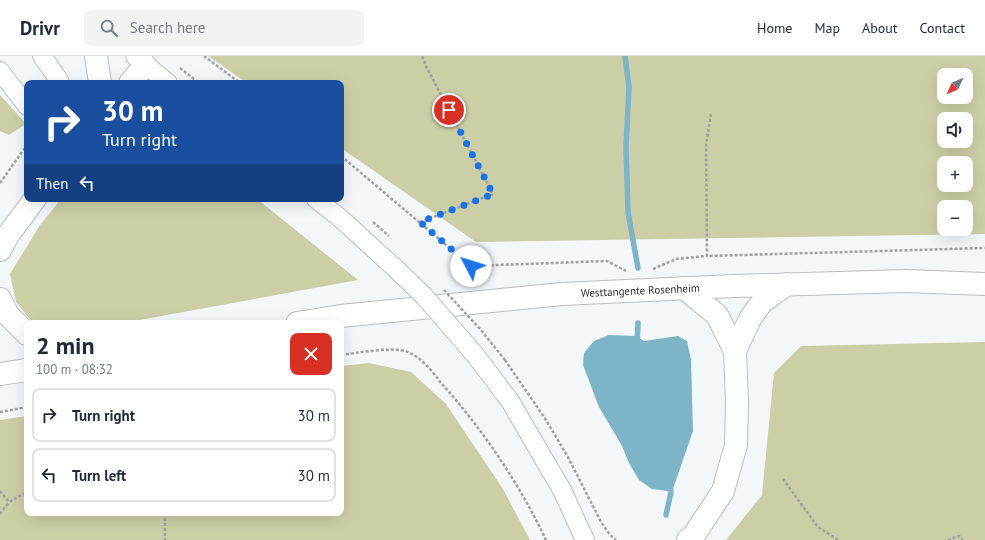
<!DOCTYPE html>
<html lang="en">
<head>
<meta charset="utf-8">
<style>
	:root { --surface:#fff; --page:#f2f2f3; --text:#1f2937; --muted:#747a83; --line:#e0e1e3 }
	body { margin:0; font-family:"PT Sans",sans-serif; background:var(--page); color:var(--text); height:100vh; display:flex; flex-direction:column; font-size:15px; white-space:nowrap }
	* { box-sizing:border-box; margin:0 }
	p { font-size:13px; color:var(--muted) }
	.icon { flex:none; width:22px; height:22px; fill:none; stroke:currentColor; stroke-width:2; stroke-linecap:round; stroke-linejoin:round }
	.map { position:relative; flex:1; overflow:hidden }
	.drawer { position:absolute; left:24px; top:264px; width:320px; height:196px; display:flex; flex-direction:column; background:var(--surface); border-radius:8px; box-shadow:0 4px 16px #0002 }
	.drawer>* { flex:none }
	.hud { position:absolute; left:24px; top:24px; width:320px; height:122px; border-radius:8px; box-shadow:0 4px 16px #0002; background:#1a4fa0; color:#fff; overflow:hidden }
	.needle { width:26px; rotate:225deg }
	.controls { position:absolute; left:937px; top:12px; display:grid; gap:8px }
	.controls a { display:grid; place-items:center; width:36px; height:36px; border-radius:8px; background:var(--surface); box-shadow:0 4px 16px #0002; font-size:20px }
	.pin { position:absolute; display:grid; place-items:center; width:34px; height:34px; color:#fff; margin:-17px; border:2px solid #fff; border-radius:50%; box-shadow:0 1px 4px #0007 }
	.me { position:absolute; width:44px; margin:-22px; rotate:310deg; stroke-linejoin:round; filter:drop-shadow(0 0 3px #0008) }
	.turn { display:flex; align-items:center; gap:14px; height:84px; padding:0 12px; font-size:18px }
	.turn .icon { width:52px; height:52px; stroke-width:2.5 }
	.turn b { display:block; font-size:28px; line-height:34px }
	.then { display:flex; align-items:center; height:38px; padding:0 12px; background:#0003; gap:8px; font-size:15px }
	.round { display:grid; place-items:center; flex:none; width:42px; height:42px; border-radius:8px; background:var(--page) }
	.head { display:flex; align-items:center; justify-content:space-between; height:68px; padding:0 12px }
	h1 { font-size:24px; font-weight:800; line-height:30px }
	ul { padding:0; list-style:none }
	li { display:flex; align-items:center; gap:12px; height:54px; margin:0 8px 6px; padding:0 4px; border:2px solid var(--line); border-radius:8px }
	li div { flex:1 }
	li b { display:block; font-size:15px }
	li em { font-style:normal }
	header { display:flex; align-items:center; gap:24px; box-sizing:border-box; height:56px; padding:0 20px; background:var(--surface); border-bottom:1px solid var(--line) }
	header strong { font-size:19px }
	nav { display:flex; gap:22px; margin-inline-start:auto; font-size:14px }
	.search { width:280px; height:36px; background:var(--page); display:flex; align-items:center; gap:10px; box-sizing:border-box; padding:0 14px; border-radius:8px; color:var(--muted); font-size:15px }
	.map>svg:first-child { display:block }
	.green { fill:#cccfa6; fill-rule:evenodd }
	.water { fill:#7db4c8 }
	.lines { fill:none; stroke-linecap:round; stroke-linejoin:round }
	.stream { stroke:#7db4c8; stroke-width:5.5 }
	.minor-casing { stroke:#bbbdc0; stroke-width:20 }
	.highway-casing { stroke:#bbbdc0; stroke-width:24 }
	.path { stroke:#9ea0a2; stroke-width:2.5; stroke-dasharray:3 2; stroke-linecap:butt }
	.minor { stroke:#fff; stroke-width:18 }
	.highway { stroke:#fff; stroke-width:22 }
	.minor-bridge-casing { stroke:#bbbdc0; stroke-width:20; stroke-linecap:butt }
	.path-bridge { stroke:#9ea0a2; stroke-width:2.5; stroke-dasharray:3 2; stroke-linecap:butt }
	.minor-bridge { stroke:#fff; stroke-width:18 }
	.route { stroke:#1a73e8; stroke-width:7; stroke-dasharray:0 12.6 }
	.labels { text-anchor:middle; dominant-baseline:central; stroke-width:3.5; stroke-linejoin:round; paint-order:stroke }
	.street-label { font-size:11px; fill:#2b2c2d; stroke:#fff }
</style>
</head>
<body>
<header>
<strong>Drivr</strong>
<div class="search"><svg class="icon" aria-label="search" viewBox="0 0 24 24"><circle cx="10" cy="10" r="6"/><path d="M15 15l6 6"/></svg>Search here</div>
<nav><a>Home</a><a>Map</a><a>About</a><a>Contact</a></nav>
</header>
<div class="map">
<svg width="985" height="484" viewBox="0 0 985 484">
	<rect width="100%" height="100%" fill="#f4f7fa"/>
	<path class="green" d="M 208,0 L 985,0 L 985,178 L 476,186 L 341,92 L 341,27 L 247,27 ZM 944,19 L 966,19 L 966,41 L 944,41 ZM 944,63 L 966,63 L 966,85 L 944,85 ZM 944,107 L 966,107 L 966,129 L 944,129 ZM 944,151 L 966,151 L 966,173 L 944,173 Z
		M 0,39 L 26,68 L 9,79 L 0,75 Z
		M 61,143 L 257,143 L 358,224 L 123,267 L 33,267 L 16,246 L 10,218 L 40,169 Z
		M 985,286 L 985,484 L 726,484 L 762,439 L 774,317 L 801,290 Z
		M 369,307 L 411,316 L 446,348 L 503,433 L 530,484 L 0,484 L 0,364 L 27,360 L 27,457 L 341,457 L 341,310 Z"/>
	<path class="water" d="M 609,279 L 636,280 L 644,285 L 678,280 L 687,285 L 691,304 L 693,375 L 674,430 L 668,435 L 652,433 L 639,424 L 629,407 L 622,390 L 599,351 L 583,309 L 584,297 L 594,285 Z"/>
	<g class="lines">
		<path class="stream" d="M 625,0 L 629,31 L 626,91 L 628,156 L 638,212
			M 637,288 L 638,267
			M 666,459 L 671,436 L 670,426"/>
		<g class="minor-casing">
			<path id="minor" d="M 42,0 L 59,24 L 59,27
				M 135,0 L 168,27
				M 0,15 L 27,50
				M 316,143 L 340,162 L 395,212
				M 476,300 L 510,345 L 562,434 L 585,484"/>
		</g>
		<g class="highway-casing">
			<g id="highway">
				<path d="M 96,0 L 100,27"/>
				<path d="M 130,27 L 145,9"/>
				<path d="M 0,194 L 8,179 L 35,143"/>
				<path d="M 684,232 L 717,259 L 735,295 L 737,346 L 736,389 L 723,435 L 694,479 L 688,484"/>
				<path d="M 0,243 L 8,259 L 27,278"/>
				<path id="s1" d="M 297,267 L 341,260 L 562,238 L 734,230 L 906,225 L 985,228"/>
				<path d="M 735,295 L 750,263 L 762,246 L 787,228"/>
				<path d="M 0,318 L 27,314"/>
			</g>
		</g>
		<path class="path" d="M 204,0 L 240,27
			M 180,12 L 199,27
			M 711,58 L 706,89 L 707,200 L 985,192
			M 341,100 L 471,210 L 607,205 L 626,215
			M 0,127 L 27,89
			M 373,166 L 389,180
			M 420,166 L 493,138 L 427,12 L 422,0
			M 653,213 L 676,203 L 707,200
			M 341,299 C 357,297 393,290 408,296 C 422,302 432,315 441,327 C 482,372 520,429 546,484
			M 505,304 L 546,364 L 569,403 L 601,466 L 610,479 L 616,484
			M 0,356 L 27,351
			M 783,423 L 818,471 L 838,484
			M 0,435 L 9,446 L 27,436
			M 165,457 L 165,484
			M 0,458 L 9,446
			M 948,484 L 959,480 L 963,484"/>
		<use href="#minor" class="minor"/>
		<use href="#highway" class="highway"/>
		<g class="minor-bridge-casing">
			<path id="minor-bridge" d="M 395,212 L 425,241 L 476,300"/>
		</g>
		<path class="path-bridge" d="M 444,234 L 480,273 L 505,304"/>
		<use href="#minor-bridge" class="minor-bridge"/>
	</g>
	<g class="lines">
		<path class="route" d="M 449,54 L 493,138 L 420,166 L 471,210"/>
	</g>
	<g class="labels">
		<g class="street-label">
			<text stroke="none"><textPath href="#s1" startOffset="345">Westtangente Rosenheim</textPath></text>
		</g>
	</g>
</svg>
<div class="controls">
<a><svg class="needle" viewBox="-14 -14 28 28"><path d="M0-13l5 13h-10z" fill="#e53935"/><path d="M0 13l5-13h-10z" fill="#747a83"/></svg></a>
<a><svg class="icon" aria-label="sound" viewBox="0 0 24 24"><path d="M4 9h4l5-4v14l-5-4H4zM17 9q2 3 0 6"/></svg></a>
<a>+</a>
<a>−</a>
</div>
<div class="pin" style="left:449px;top:54px;background:#d93025"><svg class="icon" aria-label="arrive" viewBox="0 0 24 24"><path d="M6 21V4h12l-3 4 3 4H6"/></svg></div>
<svg class="me" style="left:471px;top:210px" viewBox="-20 -20 40 40"><circle r="19" fill="#fff"/><path d="M0-13L10 11 0 6-10 11z" fill="#1a73e8"/></svg>
<div class="hud">
<div class="turn"><svg class="icon" aria-label="right" viewBox="0 0 24 24"><path d="M7 20v-9h11M14 6l5 5-5 5"/></svg><div><b>30 m</b>Turn right</div></div>
<div class="then">Then<svg class="icon" aria-label="left" viewBox="0 0 24 24"><path d="M17 20v-9H6M10 6l-5 5 5 5"/></svg></div>
</div>
<section class="drawer">
<div class="head"><div><h1>2 min</h1><p>100 m · 08:32</p></div><a class="round" style="background:#d93025;color:#fff"><svg class="icon" aria-label="close" viewBox="0 0 24 24"><path d="M6 6l12 12M18 6L6 18"/></svg></a></div>
<ul>
<li><svg class="icon" aria-label="right" viewBox="0 0 24 24"><path d="M7 20v-9h11M14 6l5 5-5 5"/></svg><div><b>Turn right</b></div><em>30 m</em></li>
<li><svg class="icon" aria-label="left" viewBox="0 0 24 24"><path d="M17 20v-9H6M10 6l-5 5 5 5"/></svg><div><b>Turn left</b></div><em>30 m</em></li>
</ul>
</section>
</div>
</body>
</html>
